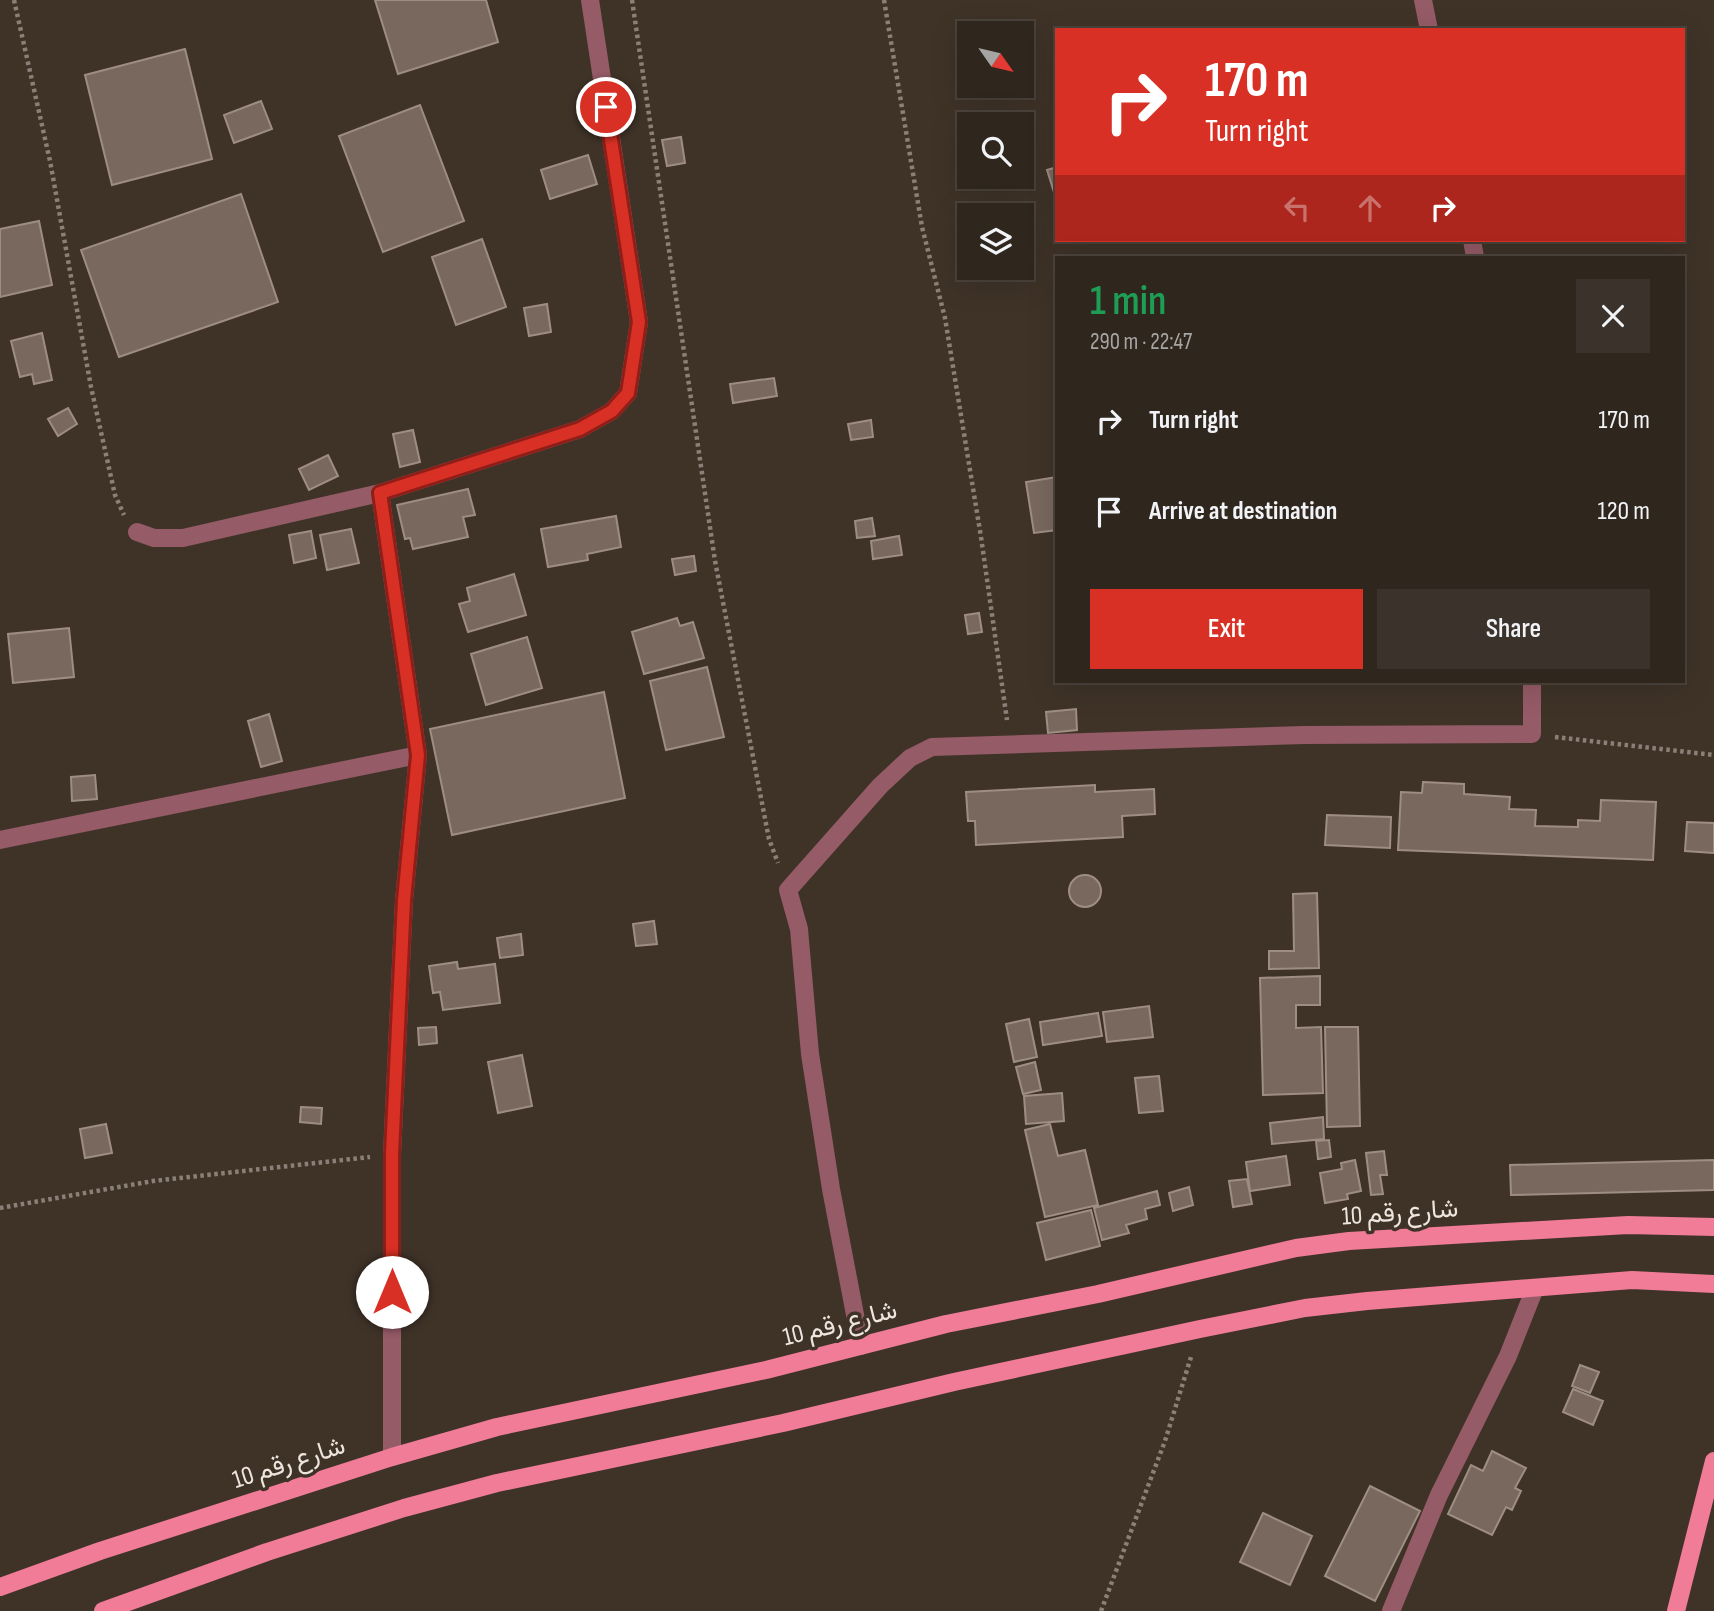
<!DOCTYPE html>
<html lang="en">
<head>
<meta charset="utf-8">
<style>
	:root { --surface:#2f261e; --page:#3b322b; --text:#f1f3f6; --muted:#a7a5a4; --line:#4a433c; --accent:#d93025 }
	body { margin:0; font-family:"Sofia Sans Condensed",Vazirmatn,sans-serif; background:var(--page); color:var(--text); height:100vh; display:flex; flex-direction:column; font-size:26px; white-space:nowrap }
	* { box-sizing:border-box; margin:0 }
	p { font-size:23px; color:var(--muted) }
	.icon { flex:none; width:38px; height:38px; fill:none; stroke:currentColor; stroke-width:2; stroke-linecap:round; stroke-linejoin:round }
	.map { position:relative; flex:1; overflow:hidden }
	.drawer { position:absolute; left:1055px; top:256px; width:630px; height:427px; display:flex; flex-direction:column; background:var(--surface); border-radius:0px; box-shadow:0 7px 28px #0002,0 0 0 2px var(--line) }
	.drawer>* { flex:none }
	.top-card { position:absolute; left:1055px; top:28px; width:630px; height:214px; border-radius:0px; box-shadow:0 7px 28px #0002,0 0 0 2px var(--line); background:#d93025; color:#fff; overflow:hidden }
	.needle { width:46px; rotate:124deg }
	.tools { position:absolute; left:957px; top:21px; display:grid; gap:14px }
	.tools a { display:grid; place-items:center; width:77px; height:77px; border-radius:0px; background:var(--surface); box-shadow:0 7px 28px #0002,0 0 0 2px var(--line); font-size:35px }
	.pin { position:absolute; display:grid; place-items:center; width:60px; height:60px; color:#fff; margin:-30px; border:4px solid #fff; border-radius:50%; box-shadow:0 2px 7px #0007 }
	.me { position:absolute; width:77px; margin:-38px; rotate:0deg; stroke-linejoin:round; filter:drop-shadow(0 0 5px #0008) }
	.turn { display:flex; align-items:center; gap:24px; height:147px; padding:0 35px; font-size:32px }
	.turn .icon { width:91px; height:91px; stroke-width:2.5 }
	.turn b { display:block; font-size:49px; line-height:60px }
	.lanes { display:flex; align-items:center; height:66px; padding:0 35px; background:#0003; justify-content:center; gap:35px; direction:ltr }
	.lanes .off { opacity:.35 }
	.round { display:grid; place-items:center; flex:none; width:74px; height:74px; border-radius:0px; background:var(--page) }
	.headline { display:flex; align-items:center; justify-content:space-between; height:119px; padding:0 35px }
	h1 { font-size:42px; font-weight:600; line-height:52px; color:#1e9e55 }
	.button { display:flex; gap:14px; margin-top:auto; padding:14px 35px }
	.button a { flex:1; height:80px; border-radius:0px; background:var(--accent); color:#fff; font-size:28px; font-weight:600; line-height:80px; text-align:center }
	.button a+a { background:var(--page); color:var(--text) }
	ul { padding:0; list-style:none }
	li { display:flex; align-items:center; gap:21px; height:91px; padding:0 35px }
	li div { flex:1 }
	li b { display:block; font-size:26px }
	li em { font-style:normal }
	.map>svg:first-child { display:block }
	.building { fill:#78685e; stroke:#9e8d83; stroke-width:2 }
	.lines { fill:none; stroke-linecap:round; stroke-linejoin:round }
	.path { stroke:#8a8077; stroke-width:4.5; stroke-dasharray:3.5 3.5; stroke-linecap:butt }
	.minor { stroke:#955b67; stroke-width:18 }
	.major { stroke:#f07c98; stroke-width:18 }
	.route-casing { stroke:#8d1f18; stroke-width:18 }
	.route { stroke:#d93025; stroke-width:12 }
	.labels { text-anchor:middle; dominant-baseline:central; stroke-width:7; stroke-linejoin:round; paint-order:stroke }
	.street-label { font-size:26px; fill:#ede5de; stroke:#3f3328 }
</style>
</head>
<body>
<div class="map">
<svg width="1714" height="1611" viewBox="0 0 1714 1611">
	<rect width="100%" height="100%" fill="#3f3328"/>
	<path class="building" d="M 375,0 L 486,0 L 498,42 L 398,74 Z
		M 185,49 L 212,159 L 112,185 L 85,75 Z
		M 261,101 L 272,129 L 234,143 L 224,115 Z
		M 420,105 L 464,221 L 383,252 L 339,136 Z
		M 681,137 L 685,163 L 667,166 L 662,140 Z
		M 588,155 L 597,184 L 550,199 L 541,170 Z
		M 1057,167 L 1057,202 L 1047,170 Z
		M 241,194 L 278,302 L 119,357 L 81,250 Z
		M 39,221 L 52,285 L 0,297 L 0,229 Z
		M 482,239 L 506,307 L 456,325 L 432,257 Z
		M 547,304 L 551,332 L 529,336 L 524,308 Z
		M 42,333 L 52,380 L 34,384 L 32,374 L 20,377 L 11,341 Z
		M 774,378 L 777,396 L 733,403 L 730,384 Z
		M 68,408 L 77,424 L 58,436 L 48,419 Z
		M 871,420 L 873,437 L 851,440 L 848,424 Z
		M 413,430 L 420,462 L 400,467 L 393,434 Z
		M 328,455 L 338,476 L 309,490 L 299,469 Z
		M 1057,477 L 1057,530 L 1034,533 L 1026,482 Z
		M 468,489 L 475,515 L 463,517 L 468,537 L 413,549 L 410,538 L 405,539 L 397,505 Z
		M 616,516 L 621,547 L 587,554 L 588,560 L 548,567 L 541,529 Z
		M 872,518 L 875,536 L 857,538 L 855,521 Z
		M 351,529 L 359,563 L 327,570 L 320,535 Z
		M 311,531 L 316,558 L 294,563 L 289,535 Z
		M 899,536 L 902,555 L 873,559 L 871,541 Z
		M 694,556 L 696,571 L 675,575 L 672,559 Z
		M 514,574 L 526,615 L 468,632 L 459,604 L 470,601 L 467,588 Z
		M 979,613 L 982,632 L 968,634 L 965,615 Z
		M 677,618 L 680,626 L 693,622 L 704,658 L 644,674 L 632,632 Z
		M 69,628 L 74,677 L 13,683 L 8,634 Z
		M 527,637 L 542,688 L 486,705 L 471,654 Z
		M 707,667 L 724,737 L 666,750 L 650,681 Z
		M 604,692 L 625,798 L 452,835 L 430,729 Z
		M 1076,709 L 1077,730 L 1048,733 L 1046,712 Z
		M 269,714 L 282,761 L 261,767 L 248,721 Z
		M 95,775 L 97,799 L 72,801 L 71,777 Z
		M 1423,782 L 1464,784 L 1464,794 L 1510,797 L 1509,809 L 1536,810 L 1535,826 L 1578,827 L 1578,820 L 1600,821 L 1601,800 L 1656,802 L 1653,860 L 1398,850 L 1401,792 L 1422,793 Z
		M 1095,785 L 1095,792 L 1154,789 L 1155,814 L 1122,816 L 1123,837 L 976,845 L 975,821 L 968,821 L 966,792 Z
		M 1327,815 L 1391,817 L 1390,848 L 1325,845 Z
		M 1687,822 L 1714,823 L 1714,853 L 1685,851 Z
		M1069 891a16 16 0 1 1 32 0a16 16 0 1 1-32 0Z
		M 1317,893 L 1319,968 L 1269,969 L 1269,951 L 1294,951 L 1293,894 Z
		M 654,921 L 657,944 L 636,946 L 633,924 Z
		M 521,934 L 523,955 L 500,958 L 497,938 Z
		M 457,962 L 458,969 L 495,964 L 500,1003 L 443,1010 L 440,992 L 433,993 L 429,966 Z
		M 1320,976 L 1320,1005 L 1296,1005 L 1296,1028 L 1321,1027 L 1323,1093 L 1263,1095 L 1260,978 Z
		M 1149,1006 L 1153,1037 L 1107,1042 L 1103,1012 Z
		M 1098,1013 L 1102,1036 L 1043,1045 L 1040,1022 Z
		M 1029,1019 L 1037,1057 L 1014,1062 L 1006,1024 Z
		M 436,1027 L 437,1043 L 419,1045 L 418,1028 Z
		M 1325,1027 L 1358,1027 L 1360,1126 L 1327,1127 Z
		M 522,1055 L 532,1106 L 498,1113 L 488,1062 Z
		M 1035,1062 L 1041,1090 L 1023,1094 L 1016,1067 Z
		M 1159,1076 L 1163,1111 L 1139,1113 L 1135,1078 Z
		M 1062,1093 L 1064,1121 L 1026,1124 L 1024,1096 Z
		M 301,1107 L 322,1108 L 321,1124 L 300,1122 Z
		M 1323,1117 L 1324,1139 L 1272,1144 L 1270,1123 Z
		M 106,1124 L 112,1153 L 85,1158 L 80,1129 Z
		M 1050,1124 L 1058,1156 L 1085,1150 L 1098,1205 L 1045,1217 L 1025,1130 Z
		M 1329,1140 L 1331,1157 L 1318,1159 L 1316,1141 Z
		M 1384,1151 L 1387,1175 L 1380,1175 L 1383,1194 L 1371,1195 L 1366,1153 Z
		M 1286,1156 L 1290,1185 L 1250,1191 L 1246,1162 Z
		M 1355,1160 L 1361,1191 L 1347,1194 L 1348,1199 L 1325,1203 L 1320,1173 L 1342,1169 L 1341,1163 Z
		M 1714,1160 L 1714,1190 L 1511,1195 L 1510,1165 Z
		M 1247,1179 L 1252,1204 L 1233,1207 L 1229,1181 Z
		M 1189,1187 L 1193,1205 L 1173,1211 L 1169,1193 Z
		M 1157,1191 L 1160,1205 L 1145,1209 L 1147,1219 L 1126,1225 L 1129,1233 L 1102,1240 L 1094,1208 Z
		M 1091,1210 L 1100,1246 L 1046,1260 L 1037,1223 Z
		M 1580,1365 L 1599,1372 L 1590,1393 L 1572,1386 Z
		M 1573,1389 L 1603,1401 L 1593,1425 L 1563,1412 Z
		M 1492,1451 L 1526,1468 L 1515,1488 L 1521,1491 L 1512,1510 L 1506,1507 L 1492,1535 L 1448,1514 L 1471,1465 L 1483,1471 Z
		M 1370,1486 L 1420,1511 L 1375,1601 L 1325,1576 Z
		M 1263,1513 L 1312,1536 L 1290,1585 L 1240,1562 Z"/>
	<g class="lines">
		<path class="path" d="M 14,0 L 50,161 L 91,387 L 115,495 L 124,515
			M 632,0 L 715,561 L 769,839 L 778,863
			M 884,0 L 922,227 L 945,318 L 981,537 L 1007,720
			M 1555,737 L 1714,755
			M 0,1208 L 153,1181 L 370,1157
			M 1101,1611 L 1165,1441 L 1191,1357"/>
		<path class="minor" d="M 1423,0 L 1429,30
			M 1472,240 L 1475,257
			M 380,493 L 418,755 L 404,900 L 392,1154 L 392,1457
			M 137,532 L 154,538 L 183,538 L 380,493 L 580,429 L 612,411 L 628,393 L 639,322 L 590,0
			M 0,840 L 418,755
			M 861,1346 L 831,1189 L 810,1054 L 799,929 L 788,890 L 880,786 L 910,758 L 932,747 L 1304,735 L 1532,734 L 1532,681
			M 1391,1611 L 1439,1495 L 1508,1356 L 1535,1288"/>
		<path class="major" d="M 0,1587 L 100,1551 L 392,1457 L 497,1427 L 766,1370 L 946,1324 L 1098,1294 L 1296,1248 L 1349,1241 L 1628,1225 L 1714,1227
			M 103,1611 L 267,1552 L 404,1508 L 497,1483 L 783,1423 L 954,1382 L 1200,1329 L 1305,1308 L 1367,1301 L 1632,1280 L 1714,1284
			M 1676,1611 L 1714,1461"/>
	</g>
	<g class="lines">
		<g class="route-casing">
			<path id="route" d="M 392,1292 L 392,1154 L 404,900 L 418,755 L 380,493 L 580,429 L 612,411 L 628,393 L 639,322 L 606,107"/>
		</g>
		<use href="#route" class="route"/>
	</g>
	<g class="labels">
		<g class="street-label">
			<text transform="translate(1400 1213) rotate(-4)">شارع رقم 10</text>
			<text transform="translate(840 1324) rotate(-14)">شارع رقم 10</text>
			<text transform="translate(289 1463) rotate(-18)">شارع رقم 10</text>
		</g>
	</g>
</svg>
<div class="tools">
<a><svg class="needle" viewBox="-14 -14 28 28"><path d="M0-13l5 13h-10z" fill="#e53935"/><path d="M0 13l5-13h-10z" fill="#a7a5a4"/></svg></a>
<a><svg class="icon" aria-label="search" viewBox="0 0 24 24"><circle cx="10" cy="10" r="6"/><path d="M15 15l6 6"/></svg></a>
<a><svg class="icon" aria-label="layers" viewBox="0 0 24 24"><path d="M12 4l9 5-9 5-9-5zM3 14l9 5 9-5"/></svg></a>
</div>
<div class="pin" style="left:606px;top:107px;background:#d93025"><svg class="icon" aria-label="arrive" viewBox="0 0 24 24"><path d="M6 21V4h12l-3 4 3 4H6"/></svg></div>
<svg class="me" style="left:392px;top:1292px" viewBox="-20 -20 40 40"><circle r="19" fill="#fff"/><path d="M0-13L10 11 0 6-10 11z" fill="#d93025"/></svg>
<div class="top-card">
<div class="turn"><svg class="icon" aria-label="right" viewBox="0 0 24 24"><path d="M7 20v-9h11M14 6l5 5-5 5"/></svg><div><b>170 m</b>Turn right</div></div>
<div class="lanes"><svg class="icon off" aria-label="left" viewBox="0 0 24 24"><path d="M17 20v-9H6M10 6l-5 5 5 5"/></svg><svg class="icon off" aria-label="ahead" viewBox="0 0 24 24"><path d="M12 20V5M6 11l6-6 6 6"/></svg><svg class="icon" aria-label="right" viewBox="0 0 24 24"><path d="M7 20v-9h11M14 6l5 5-5 5"/></svg></div>
</div>
<section class="drawer">
<div class="headline"><div><h1>1 min</h1><p>290 m · 22:47</p></div><a class="round"><svg class="icon" aria-label="close" viewBox="0 0 24 24"><path d="M6 6l12 12M18 6L6 18"/></svg></a></div>
<ul>
<li><svg class="icon" aria-label="right" viewBox="0 0 24 24"><path d="M7 20v-9h11M14 6l5 5-5 5"/></svg><div><b>Turn right</b></div><em>170 m</em></li>
<li><svg class="icon" aria-label="arrive" viewBox="0 0 24 24"><path d="M6 21V4h12l-3 4 3 4H6"/></svg><div><b>Arrive at destination</b></div><em>120 m</em></li>
</ul>
<div class="button"><a>Exit</a><a>Share</a></div>
</section>
</div>
</body>
</html>
